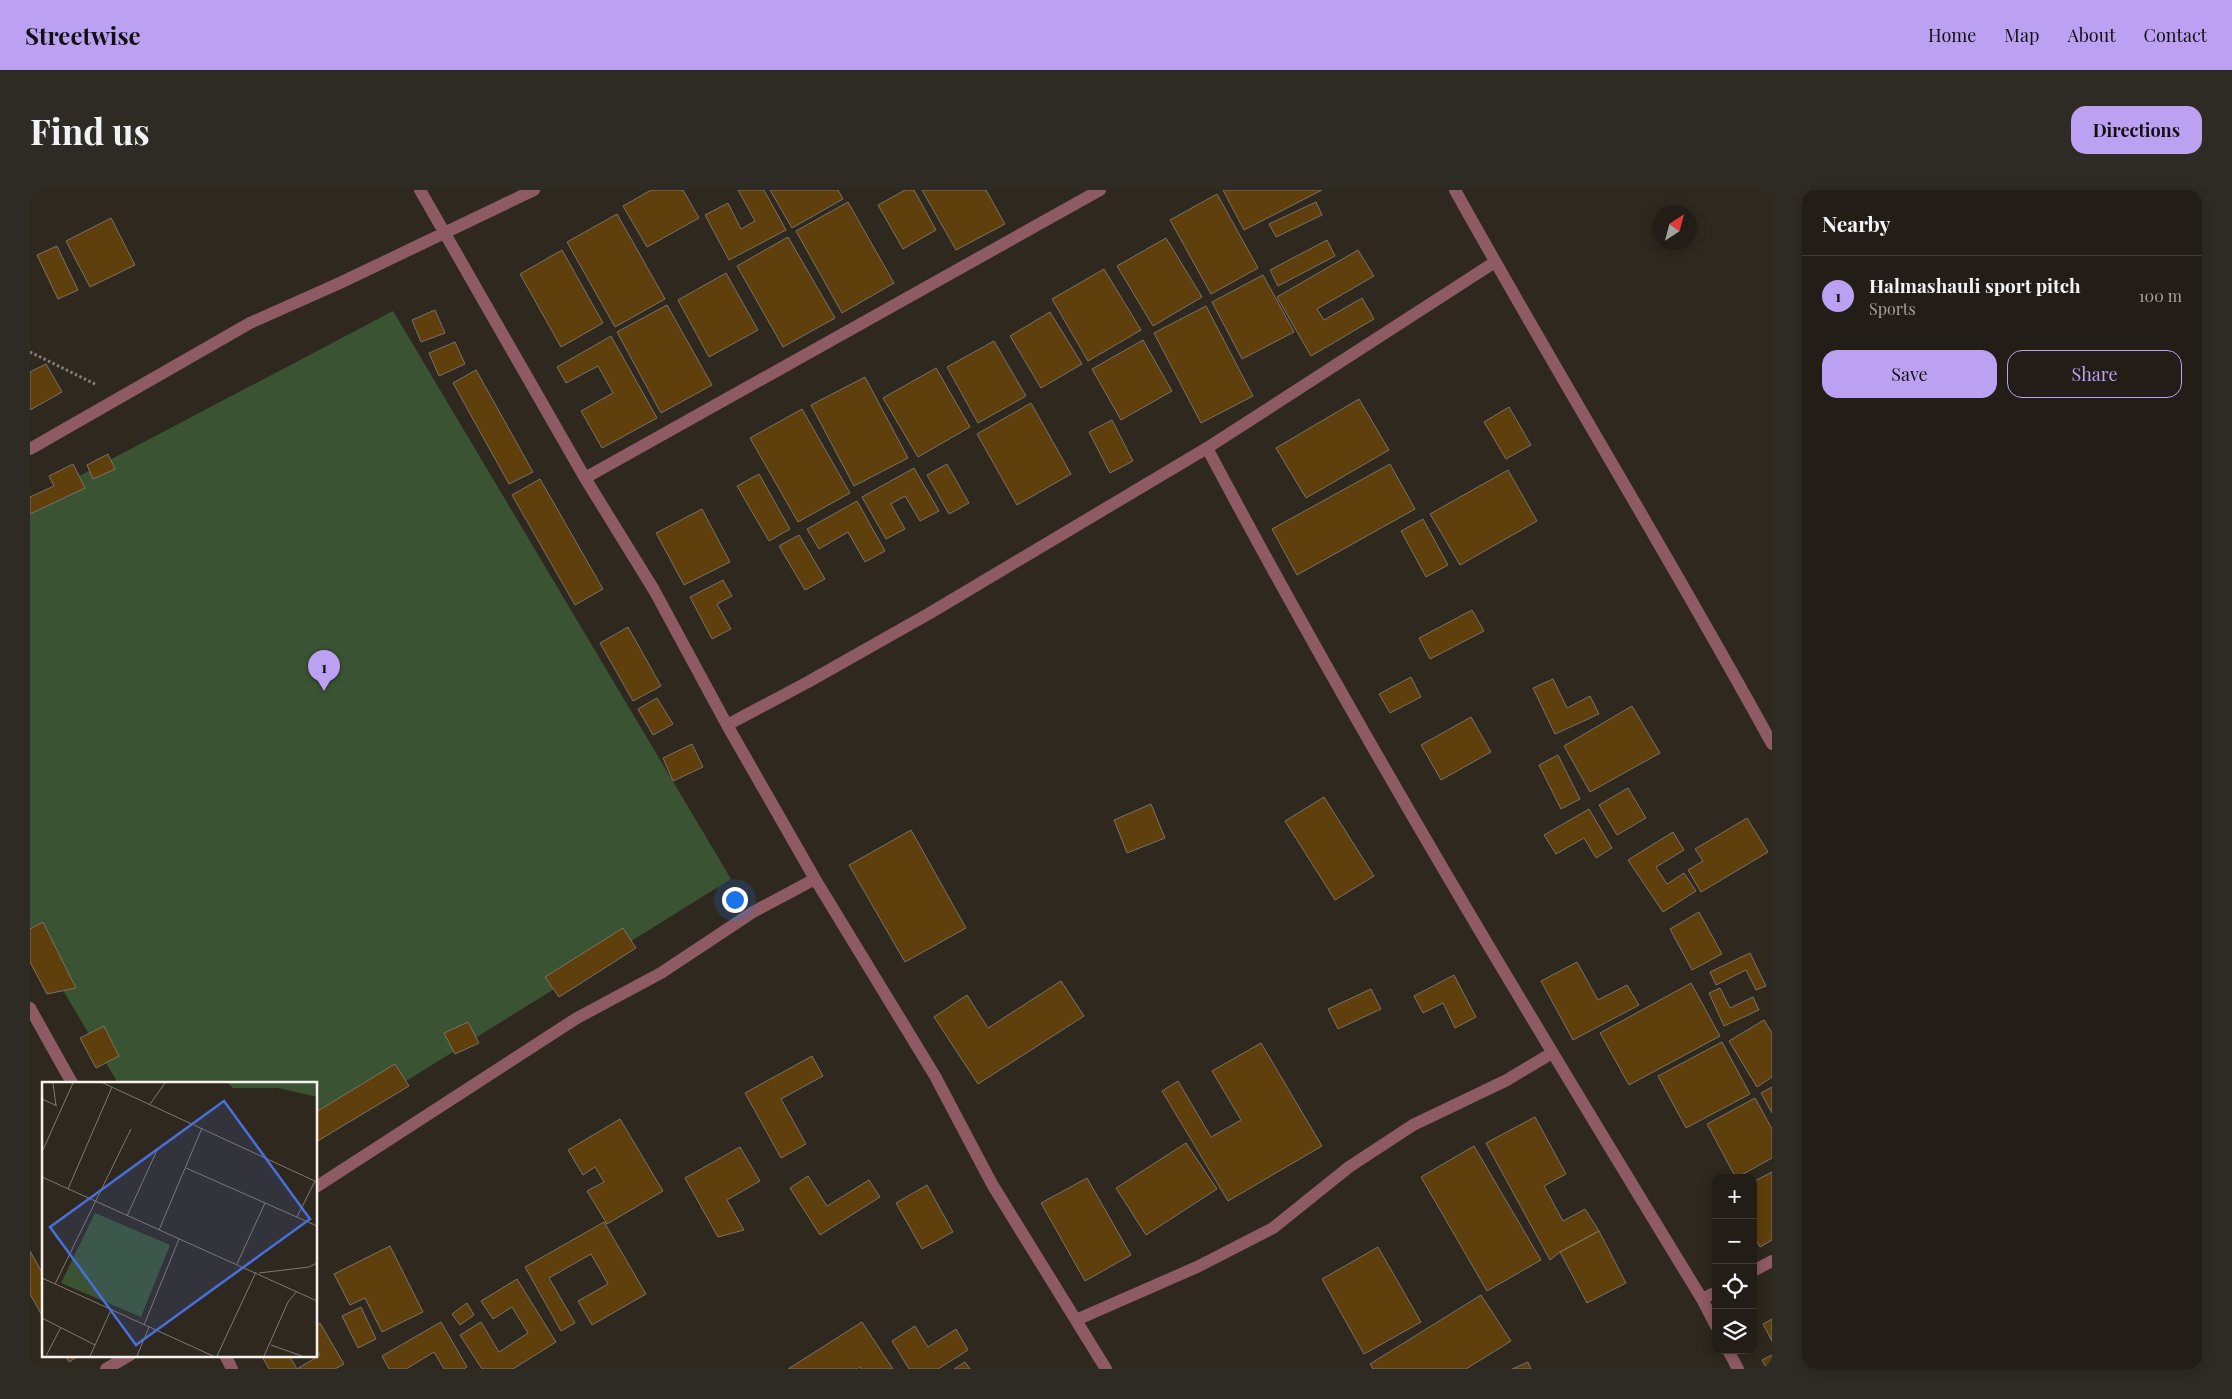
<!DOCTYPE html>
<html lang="en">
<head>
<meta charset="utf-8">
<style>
  body { margin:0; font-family:"Playfair Display",serif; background:#2e2b24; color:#f1f3f6 }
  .controls { position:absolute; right:15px; bottom:15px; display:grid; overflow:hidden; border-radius:10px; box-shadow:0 2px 12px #0003 }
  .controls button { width:45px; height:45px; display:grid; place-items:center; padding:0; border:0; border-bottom:1px solid #3f3c36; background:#221e17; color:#f1f3f6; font:25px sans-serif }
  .compass { position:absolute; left:1622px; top:15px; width:45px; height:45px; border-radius:50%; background:#221e17; box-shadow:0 2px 12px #0003; rotate:36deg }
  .you { position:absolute; left:704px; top:709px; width:18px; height:18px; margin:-12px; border:4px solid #fff; border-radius:50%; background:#1a73e8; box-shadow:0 0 0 8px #1a73e833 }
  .badge { display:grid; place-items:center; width:32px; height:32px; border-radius:50%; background:#bca0f2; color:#111; font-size:16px; font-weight:700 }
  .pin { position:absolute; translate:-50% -41px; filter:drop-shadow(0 1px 2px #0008) }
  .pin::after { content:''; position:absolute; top:26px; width:18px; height:15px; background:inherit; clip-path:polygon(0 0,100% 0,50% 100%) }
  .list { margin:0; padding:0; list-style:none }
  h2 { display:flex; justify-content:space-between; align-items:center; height:65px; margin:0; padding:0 20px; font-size:21px }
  h2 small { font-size:16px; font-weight:400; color:#a2a2a1 }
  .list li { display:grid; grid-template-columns:32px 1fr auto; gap:15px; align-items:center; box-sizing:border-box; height:80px; padding:0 20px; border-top:1px solid #3f3c36 }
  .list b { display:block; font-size:19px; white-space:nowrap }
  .list p { margin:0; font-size:16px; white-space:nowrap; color:#a2a2a1 }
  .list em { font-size:16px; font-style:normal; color:#a2a2a1 }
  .actions { display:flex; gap:10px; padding:15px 20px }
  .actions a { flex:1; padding:11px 0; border:1px solid #bca0f2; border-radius:15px; text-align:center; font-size:18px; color:#bca0f2 }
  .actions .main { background:#bca0f2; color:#111 }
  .icon { flex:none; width:28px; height:28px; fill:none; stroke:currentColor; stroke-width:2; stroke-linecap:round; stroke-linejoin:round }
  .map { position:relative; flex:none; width:1742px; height:1179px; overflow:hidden; border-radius:15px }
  header { display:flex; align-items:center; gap:30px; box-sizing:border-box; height:70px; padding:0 25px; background:#bca0f2; color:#111 }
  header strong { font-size:24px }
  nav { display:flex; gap:28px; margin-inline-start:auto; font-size:18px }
  .intro { display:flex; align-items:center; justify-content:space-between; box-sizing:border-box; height:120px; padding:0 30px }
  h1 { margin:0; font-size:35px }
  .button { padding:12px 22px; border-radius:15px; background:#bca0f2; color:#111; font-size:18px; font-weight:700 }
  main { display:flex; gap:30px; padding:0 30px }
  aside { flex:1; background:#221e17; border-radius:15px; box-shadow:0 2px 12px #0003 }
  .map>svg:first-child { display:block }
  .green { fill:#3a5333 }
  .building { fill:#5f400d; stroke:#7a7268 }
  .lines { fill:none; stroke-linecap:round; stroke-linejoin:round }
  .path { stroke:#847e76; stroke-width:3; stroke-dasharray:2.5 2.5; stroke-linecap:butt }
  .minor { stroke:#8e5a64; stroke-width:12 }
  .inset-road { fill:none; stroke:#7f7971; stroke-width:1 }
  .view { fill:#496fdc; fill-opacity:0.15; stroke:#496fdc; stroke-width:2.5 }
  .inset-edge { fill:none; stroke:#f8f3ed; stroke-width:2.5 }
</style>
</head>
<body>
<header>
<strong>Streetwise</strong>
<nav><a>Home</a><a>Map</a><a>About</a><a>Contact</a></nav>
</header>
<div class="intro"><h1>Find us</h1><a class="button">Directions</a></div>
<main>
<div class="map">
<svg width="1742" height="1179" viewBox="0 0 1742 1179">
  <rect width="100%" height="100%" fill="#2e281f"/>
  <!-- green -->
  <path class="green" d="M363,121L701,689L286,947V893H88L0,745V312Z"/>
  <!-- building -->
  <path class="building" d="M621,0H653L669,28L617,57L593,16Z
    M708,0H734L756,40L699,70L675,25L698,13L711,39L725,31Z
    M740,0H808L813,9L762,38Z
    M875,0H884L906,40L873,59L848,15Z
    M892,0H956L975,34L926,60Z
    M1193,0H1292L1214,40Z
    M1187,4L1228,78L1181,104L1140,30Z
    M818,12L864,93L812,123L766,41Z
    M1286,12L1292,25L1246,47L1239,34Z
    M587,24L635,109L585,137L537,52Z
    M81,28L105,75L60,97L36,51Z
    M758,47L805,128L753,157L707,76Z
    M1136,48L1172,107L1123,136L1087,76Z
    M1297,50L1305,66L1248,96L1240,80Z
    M27,56L48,100L28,109L7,65Z
    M532,60L573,133L531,157L490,84Z
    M1328,60L1344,86L1287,119L1294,130L1332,108L1344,129L1281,166L1247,107Z
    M1074,79L1111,140L1058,171L1022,109Z
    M696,83L728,140L679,167L648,110Z
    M1233,85L1264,142L1212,169L1182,112Z
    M637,115L682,195L631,223L587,142Z
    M1176,116L1223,206L1171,233L1124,143Z
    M405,120L415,143L391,152L382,130Z
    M1020,122L1052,174L1011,198L980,146Z
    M581,146L627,228L572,258L551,221L583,203L568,176L536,193L527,177Z
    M1113,150L1142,201L1091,230L1062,179Z
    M964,151L996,206L948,233L917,177Z
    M425,152L435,174L409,186L399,163Z
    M16,174L32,202L0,220V182Z
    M906,178L940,237L888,267L853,208Z
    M446,180L503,282L479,294L423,193Z
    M835,187L878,268L824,296L781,215Z
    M1329,209L1359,260L1276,308L1246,258Z
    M1001,213L1041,284L987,315L947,244Z
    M1479,217L1501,255L1476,269L1454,232Z
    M772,219L820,303L768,332L720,248Z
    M1082,230L1103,271L1080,283L1059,242Z
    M78,264L85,279L63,289L57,275Z
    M43,274L55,298L0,324V307L24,296L19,286Z
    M917,274L939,313L919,324L897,285Z
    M1360,274L1385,319L1267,385L1242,339Z
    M884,278L909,321L890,331L875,306L861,314L875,339L856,349L832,307Z
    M1478,280L1507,331L1430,375L1400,324Z
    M729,284L760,339L739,351L707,296Z
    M510,289L573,399L545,415L482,305Z
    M827,311L855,361L835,372L818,342L789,359L777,339Z
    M672,319L700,372L654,395L626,343Z
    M1393,329L1418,375L1396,387L1371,341Z
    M769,345L795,389L775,400L749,356Z
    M693,390L702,406L687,414L701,439L682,449L660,407Z
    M1442,420L1454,441L1400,469L1389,448Z
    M598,437L631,496L603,511L570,453Z
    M1381,487L1391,507L1360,523L1349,504Z
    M1523,489L1537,518L1560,506L1569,524L1525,544L1503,498Z
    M627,508L643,534L623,545L608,519Z
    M1602,516L1630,563L1560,602L1534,556Z
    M1441,527L1461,562L1411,590L1391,555Z
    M662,554L673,577L643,591L633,568Z
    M1528,565L1550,609L1531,619L1509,575Z
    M1598,598L1616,628L1587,645L1569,615Z
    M1294,607L1344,686L1305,710L1255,631Z
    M1121,614L1135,648L1097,663L1084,630Z
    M1559,619L1582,658L1566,668L1554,648L1526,664L1514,645Z
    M1717,628L1738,662L1671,702L1658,680L1673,671L1665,659Z
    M881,640L936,738L875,772L819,675Z
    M1643,642L1654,660L1626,677L1637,694L1654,683L1666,701L1633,722L1598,670Z
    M1669,722L1692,764L1662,780L1640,739Z
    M13,732L46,798L17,804L0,772V739Z
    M593,738L606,758L529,807L515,787Z
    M1720,763L1736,796L1726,800L1716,780L1686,795L1680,782Z
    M1547,772L1568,810L1597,795L1609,815L1543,850L1511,791Z
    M1424,785L1446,827L1425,838L1413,813L1393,823L1384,806Z
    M1031,791L1054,826L948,894L904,827L937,805L958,838Z
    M1661,793L1690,846L1599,895L1570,843Z
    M1690,798L1700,818L1723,807L1729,820L1694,836L1679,803Z
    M1341,799L1351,819L1308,839L1298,819Z
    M1734,830L1742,843V887L1727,897L1699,851Z
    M438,832L449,853L425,864L414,843Z
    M74,836L89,866L66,878L50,848Z
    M1692,852L1720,904L1656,938L1628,886Z
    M1231,853L1292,956L1198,1011L1132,901L1148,891L1181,947L1211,930L1182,881Z
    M782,866L793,886L751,909L776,954L751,968L715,903Z
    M365,874L379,896L286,952V922Z
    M1742,897V923L1731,903Z
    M1725,908L1742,939V968L1706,988L1677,934Z
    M1505,927L1536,984L1514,996L1533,1031L1555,1019L1569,1041L1530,1062L1520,1070L1456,953Z
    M590,929L633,1001L577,1034L557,1001L574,992L565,977L553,985L538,960Z
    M1156,953L1187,999L1116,1045L1086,998Z
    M1444,956L1511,1070L1457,1101L1391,987Z
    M710,957L730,991L697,1010L714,1040L688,1047L655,988Z
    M1742,982V1050L1730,1057L1723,1044V992Z
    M778,986L797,1016L839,990L850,1007L790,1045L760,998Z
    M1057,988L1101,1065L1055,1091L1011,1013Z
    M897,995L923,1042L892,1059L866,1013Z
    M574,1032L616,1104L562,1135L548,1111L578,1094L561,1064L519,1088L545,1133L531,1141L495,1077Z
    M1569,1041L1596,1093L1557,1113L1530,1062Z
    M360,1056L393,1122L352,1142L335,1108L320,1115L304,1084Z
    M1348,1057L1391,1132L1334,1164L1292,1089Z
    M0,1061L14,1086V1129L0,1104Z
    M487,1089L526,1152L483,1179H452L430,1145L451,1132L469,1162L498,1143L482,1117L463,1129L451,1111Z
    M1451,1105L1481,1151L1436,1179H1343L1340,1174Z
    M437,1113L444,1125L430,1135L422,1124Z
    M331,1117L346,1149L328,1158L312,1126Z
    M1742,1129V1151L1733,1134Z
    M411,1132L437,1177L434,1179H414L404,1162L376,1179H359L352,1166Z
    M832,1132L863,1179H831L830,1177L827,1179H758Z
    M290,1133L314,1174L305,1179H239L231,1165H259L267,1179L290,1165L286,1158V1135Z
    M885,1136L898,1157L926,1139L938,1160L908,1179H879L862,1151Z
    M35,1165H50L39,1172Z
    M1742,1165V1179H1737L1732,1170Z
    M935,1172L940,1179H924Z
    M1498,1172L1501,1179H1482Z"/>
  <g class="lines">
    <!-- path -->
    <path class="path" d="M0,162L67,195"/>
    <!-- minor -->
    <path class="minor" d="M390,0L555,288L624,400L697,535L785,689L905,886L962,994L1076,1179
      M1425,0C1528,186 1640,367 1742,554
      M1177,258C1331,548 1501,829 1672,1109L1686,1136
      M0,259L220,133L312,92L504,0
      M555,288L1070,0
      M697,535L778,492L900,423L1177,258L1465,72
      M0,818L42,893
      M286,997L547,828L631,783L723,722L785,689
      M1723,1081L1742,1071
      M1672,1109L1686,1102
      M1046,1130L1167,1077L1243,1038L1319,977L1383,935L1477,890L1522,863
      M1698,1160L1708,1179
      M195,1165L202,1179
      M76,1179L100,1165"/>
  </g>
  <!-- overview -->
  <g transform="translate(12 892)">
    <rect width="275" height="275" fill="#2e281f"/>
    <path d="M186,1H275V15L236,6H191ZM53,131L128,163L99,235L19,201Z" fill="#3a5333"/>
    <path class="inset-road" d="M11,1L14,24M61,1L275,100M0,17L15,24M108,22L123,1M0,70L31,1M144,86L275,144M0,95L275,219M26,107L70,5M85,134L116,66M255,135L273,99M117,148L160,46M195,182L223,121M217,191L267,185L275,181M0,196L171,274M13,202L89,47M0,236L53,263M102,243L137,157M229,263L260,274M4,274L19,245M48,274L69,228M95,274L107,245M175,274L214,190M222,274L246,220L255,209"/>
    <path class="view" d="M182,19L268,137L94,263L8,145Z"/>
    <rect width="275" height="275" class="inset-edge"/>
  </g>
</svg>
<div class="controls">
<button>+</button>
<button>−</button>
<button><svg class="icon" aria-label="locate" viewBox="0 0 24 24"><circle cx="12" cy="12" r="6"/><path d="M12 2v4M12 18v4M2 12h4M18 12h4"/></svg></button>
<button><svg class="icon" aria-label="layers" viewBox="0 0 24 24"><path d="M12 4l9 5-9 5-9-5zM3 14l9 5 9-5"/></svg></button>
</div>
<svg class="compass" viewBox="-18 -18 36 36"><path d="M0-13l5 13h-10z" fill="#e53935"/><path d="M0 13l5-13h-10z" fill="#a2a2a1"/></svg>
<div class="you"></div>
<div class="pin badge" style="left:294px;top:501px">1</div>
</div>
<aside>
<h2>Nearby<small></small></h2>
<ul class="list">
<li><span class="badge">1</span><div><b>Halmashauli sport pitch</b><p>Sports</p></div><em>100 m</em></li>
</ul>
<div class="actions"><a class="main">Save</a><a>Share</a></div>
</aside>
</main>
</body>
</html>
